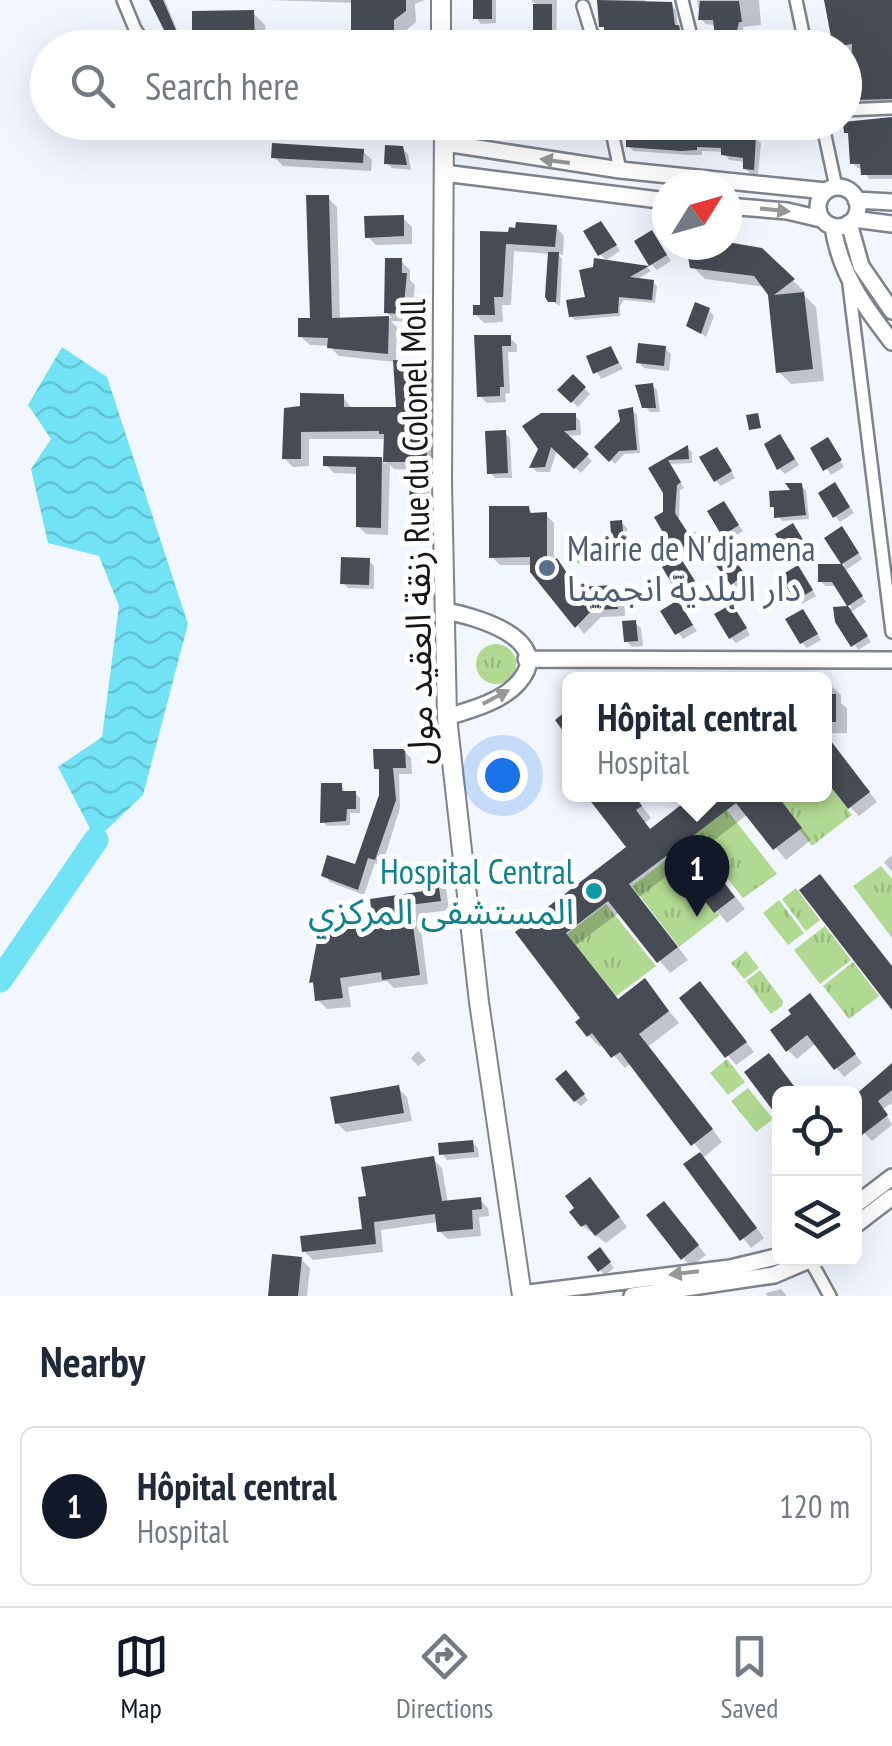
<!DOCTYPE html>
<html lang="en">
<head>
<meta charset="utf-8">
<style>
  body { margin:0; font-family:"PT Sans Narrow","Noto Sans Arabic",sans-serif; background:#f6f6f7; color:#1f2937 }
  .controls { position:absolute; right:30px; bottom:30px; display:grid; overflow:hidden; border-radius:15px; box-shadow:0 10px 40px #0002 }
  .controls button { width:90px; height:90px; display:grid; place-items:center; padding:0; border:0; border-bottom:2px solid #e0e1e3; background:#fff; color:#1f2937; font:50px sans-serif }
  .compass { position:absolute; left:652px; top:170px; width:90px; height:90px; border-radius:50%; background:#fff; box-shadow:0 10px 40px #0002; rotate:53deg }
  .you { position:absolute; left:502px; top:775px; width:35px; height:35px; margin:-25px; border:8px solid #fff; border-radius:50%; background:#1a73e8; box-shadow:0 0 0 15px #1a73e833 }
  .badge { display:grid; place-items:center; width:65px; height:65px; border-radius:50%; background:#111827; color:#fff; font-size:32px; font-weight:700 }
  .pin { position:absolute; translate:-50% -82px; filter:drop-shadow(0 2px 5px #0008) }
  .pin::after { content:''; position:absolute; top:52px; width:35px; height:30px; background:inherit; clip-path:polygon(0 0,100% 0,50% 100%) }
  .popup { position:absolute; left:562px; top:672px; width:270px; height:130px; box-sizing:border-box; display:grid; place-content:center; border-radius:15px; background:#fff; filter:drop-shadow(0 2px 8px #0005); font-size:32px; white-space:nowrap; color:#747a83 }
  .popup b { font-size:38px; color:#1f2937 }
  .popup::after { content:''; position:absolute; left:50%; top:100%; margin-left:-20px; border:20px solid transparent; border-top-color:#fff }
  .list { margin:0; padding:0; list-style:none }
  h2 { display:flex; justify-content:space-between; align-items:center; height:130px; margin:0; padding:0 40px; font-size:42px }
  h2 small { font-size:32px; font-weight:400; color:#747a83 }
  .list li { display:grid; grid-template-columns:65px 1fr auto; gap:30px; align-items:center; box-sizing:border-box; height:160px; margin:0 20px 20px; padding:0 20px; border:2px solid #e0e1e3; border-radius:15px }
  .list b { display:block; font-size:38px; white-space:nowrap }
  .list p { margin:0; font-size:32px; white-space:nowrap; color:#747a83 }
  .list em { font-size:32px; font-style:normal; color:#747a83 }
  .icon { flex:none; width:55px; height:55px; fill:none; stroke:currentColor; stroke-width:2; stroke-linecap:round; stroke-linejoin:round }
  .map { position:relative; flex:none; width:892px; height:1296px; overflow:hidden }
  .search { position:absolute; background:#fff; box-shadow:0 10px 40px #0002; left:30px; right:30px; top:30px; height:110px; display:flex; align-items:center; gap:25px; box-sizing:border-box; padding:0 35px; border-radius:55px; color:#747a83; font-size:38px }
  .sheet { height:310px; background:#fff }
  nav { display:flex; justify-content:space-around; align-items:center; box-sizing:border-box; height:140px; border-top:2px solid #e0e1e3; background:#fff; font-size:28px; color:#747a83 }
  nav a { display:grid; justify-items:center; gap:5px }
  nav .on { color:#111827 }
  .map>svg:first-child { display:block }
  .grass { fill:url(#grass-tufts) }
  .water { fill:url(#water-waves) }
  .shadow { fill:#0003 }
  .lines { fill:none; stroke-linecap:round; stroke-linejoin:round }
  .river { stroke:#71e3f5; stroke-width:25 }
  .building { fill:#474c54 }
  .street-casing { stroke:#7e838c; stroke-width:16 }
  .secondary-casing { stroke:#7e838c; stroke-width:20 }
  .primary-casing { stroke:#7e838c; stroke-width:22 }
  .street { stroke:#fff; stroke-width:11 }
  .secondary { stroke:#fff; stroke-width:15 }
  .primary { stroke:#fff; stroke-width:18 }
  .oneway { fill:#969798 }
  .service-dot { fill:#5c6f8a; stroke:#fff; stroke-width:4 }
  .culture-dot { fill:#0f9aa8; stroke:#fff; stroke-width:4 }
  .labels { text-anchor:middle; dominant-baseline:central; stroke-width:10; stroke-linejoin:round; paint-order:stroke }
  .street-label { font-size:35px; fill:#15171a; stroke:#fff }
  .service-label { font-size:35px; fill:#4e5e75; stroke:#fff; text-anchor:start }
  .culture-label { font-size:35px; fill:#0d838f; stroke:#fff; text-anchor:end }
</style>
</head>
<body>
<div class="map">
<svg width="892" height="1296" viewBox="0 0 892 1296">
  <defs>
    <pattern id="grass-tufts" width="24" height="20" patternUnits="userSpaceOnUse" patternTransform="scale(2.5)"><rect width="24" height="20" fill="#b1d991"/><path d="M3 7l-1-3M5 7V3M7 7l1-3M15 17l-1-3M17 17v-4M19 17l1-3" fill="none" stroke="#97ba7c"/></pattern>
    <pattern id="water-waves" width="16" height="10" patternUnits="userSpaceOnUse" patternTransform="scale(2.5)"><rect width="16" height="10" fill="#71e3f5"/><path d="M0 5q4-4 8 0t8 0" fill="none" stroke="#61c2d1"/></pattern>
  </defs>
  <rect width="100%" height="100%" fill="#f2f6ff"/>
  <!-- grass -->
  <path class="grass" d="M571 551a14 14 0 1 1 28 0a14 14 0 1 1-28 0Z
    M476 664a20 20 0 1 1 40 0a20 20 0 1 1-40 0Z
    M825,779L852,815L812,846L773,795L824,794Z
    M727,810L777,874L743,898L692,834Z
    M673,855L720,915L679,947L632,886Z
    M881,866L892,879V938L853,886Z
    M796,888L820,920L806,931L782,899Z
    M779,900L804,933L788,945L763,913Z
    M606,904L656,966L615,997L567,934Z
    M825,926L851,960L820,984L794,950Z
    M746,951L759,968L744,979L731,963Z
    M853,962L879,996L849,1019L823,986Z
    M760,970L783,1001L782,1006L771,1014L746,981Z
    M727,1059L745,1082L728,1095L710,1073Z
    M748,1088L773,1119L756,1132L731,1101Z"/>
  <!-- water -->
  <path class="water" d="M62,347L107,377L188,624L143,795L96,840L58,767L102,737L119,606L99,556L48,543L31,469L51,439L28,405Z"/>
  <!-- shadow -->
  <path class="shadow" d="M153,0H165L179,35L172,38L168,33Z
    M269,0H425L415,4L416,22L404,32V48H354V3Z
    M476,0H496V23L481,24L476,18Z
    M531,0H557L556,44H541L535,39L536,4Z
    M599,0H645L646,6L671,5L676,10L678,28L687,48H627L626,36L612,37L606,31L600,19Z
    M697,0H759L761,25L743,27L744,48H711V44L718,43L716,25L706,24L700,19Z
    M823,0H892V103L862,104L856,99V86L849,87L844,83V48H830L834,40L828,6Z
    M253,13L265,25L266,48H195Z
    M892,120V179H869L863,168H858L852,163L851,136L847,132Z
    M478,122H542L541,137L488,134Z
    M624,122H732L733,137L755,138L761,143L758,174H751L745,168L746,162L729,160L724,152L702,151V155H688L634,151L628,146Z
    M402,148L408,154L411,170L392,168L387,163Z
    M363,151L372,160L371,171L283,166L274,157Z
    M328,198L337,207L340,321L392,318L386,312L401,261L410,270V280L415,285L411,322L391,321L397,327L396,363H424L433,372L432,404L438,409L434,470H430L428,542H421L412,533V470L394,469L390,465L388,535L366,534L358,526V474L334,473L326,465L381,460L386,464V439H309V466L293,467L284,458L287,411L343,397L352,409H398L395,362L339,356L329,346L310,345L300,336L312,320Z
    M403,218L412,227V244L376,245L367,236Z
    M556,227L564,236L563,255L558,254L562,259L560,306L550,300V254L514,251L511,305H502L503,322L484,323L475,314L483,307L482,234H511Z
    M606,229L620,251L606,260L600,254Z
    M657,239L671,261L657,270L651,264Z
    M689,245H727L761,251L805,292L803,294L816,307L824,381L791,384L779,372L770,294L765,287L705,279L692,266Z
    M596,261L648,268L651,271L636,280L652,282L657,286L655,303L624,300L620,306V316L575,320L571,316L588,299Z
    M709,310L714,316L706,337L689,325Z
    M476,338H510L517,345V352H508L510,393L505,394L506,402L487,403L480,396Z
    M665,348L671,354L669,371L644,368L638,362Z
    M611,349L623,369L601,379L589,358Z
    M573,377L590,394L578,407L560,390Z
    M652,385L657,390L660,412H650L645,406Z
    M632,410L637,415L640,453L624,454L615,464L598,447Z
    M575,415L580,421L581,435L565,436L592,461L581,473L557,450L550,472H537L532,467Z
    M505,433L510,438L512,478H495L490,473Z
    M785,443L799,465L785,474L779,468Z
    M829,443L844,467L831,475L813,449Z
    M687,448L692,452V463L670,464L684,488L680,490L679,520L689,536L694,535L699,540L700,549L679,551L674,546L665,513L666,492L652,469Z
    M722,455L735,478L721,486L716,481Z
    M835,485L854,513L840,522L835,516Z
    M801,486L806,490L809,519L782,521L772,506Z
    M724,504L743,531L729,540L724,534Z
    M528,508L535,516L546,515L554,523V560L577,589L616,588L624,596L625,616L601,617L584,634L532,565H500L492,557Z
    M621,522L627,528L628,549L620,550L614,544Z
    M798,532L811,554L797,563L792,557Z
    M847,534L862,559L846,570L866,602L851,612L871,642L858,650L836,609L852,608L837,586H826L820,581V566H845L827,538Z
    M369,561L374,566V589L348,588L343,583Z
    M734,561L749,581L738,589L733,583Z
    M685,565L698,588L685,596L679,590Z
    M803,574L816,596L802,604L797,599Z
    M678,603L697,631L683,639L664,611Z
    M737,612L750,635L736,643L731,638Z
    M808,617L821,640L807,648L802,643Z
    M635,623L641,628L643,646L632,647L626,641Z
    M824,683L829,684L841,695V703L847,708V733H824Z
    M832,744L877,802L859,816L850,807Z
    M404,751L411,758L412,774H399L400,808L382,866L375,863L364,895L330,882L324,875L357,867L382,796V773L376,768Z
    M341,785L346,793H355L360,798V813H350V825L327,826L323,822Z
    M633,794L651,818L645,823L652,831L699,794H776L811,840L786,860L748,814L700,851L745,909L727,923L681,865L639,897L688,960L670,973L620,912L576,945L619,1001L645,982L679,1023L649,1046L722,1142L703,1158L764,1238L751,1248L686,1165L702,1153L631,1063L625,1068L604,1044L600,1047L589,1036L583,1018L518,933L629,848Z
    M892,855V872L884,862Z
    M434,866L444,875L449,910L419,914L428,984L394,988L387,981L348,987L351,1007L327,1009L318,1000L316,987L311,982L375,917L427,893Z
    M535,869L542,881L511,886L506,881Z
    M709,993L754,1052L736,1065L682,998Z
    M818,1005L862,1063L844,1077L816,1043L797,1059L788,1050Z
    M418,1051L426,1060L418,1066L411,1058Z
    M892,1067V1103L883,1109L892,1125L872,1141L854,1122Z
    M571,1079L588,1100L581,1106L575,1101Z
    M398,1088L407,1097L412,1121L346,1132L337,1123Z
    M472,1142L478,1148L479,1157L447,1160L442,1154Z
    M433,1159L442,1168L448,1203L480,1200L488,1208L489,1216L479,1217L481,1236L448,1239L439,1231L438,1222L381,1230L383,1252L313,1260L304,1251L365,1231L369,1198Z
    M599,1189L627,1227L606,1243L583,1226Z
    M673,1213L706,1255L691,1267L683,1258Z
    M605,1256L614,1268L605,1275L600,1270Z
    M301,1259L310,1268L307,1296H271Z
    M781,1289L787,1296H767L766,1293Z"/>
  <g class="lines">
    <!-- river -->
    <path class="river" d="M0,980L96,840"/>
  </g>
  <!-- building -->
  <path class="building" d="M149,0H163L176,30L166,34Z
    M351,0H406V11L394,20V48H351Z
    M473,0H492V19H473Z
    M597,0L672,2L675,25H679L684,48L624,45V31L604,32V27H599Z
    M824,0H892V99L854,100L853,81L844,83V68L851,66L852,44L828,48L825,38L831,37Z
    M700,1H739L742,22H739L736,35L738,48H716L713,20H698Z
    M533,4H552V40H533Z
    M254,10L255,48H192V11Z
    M892,117V175H861L860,164H850L848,133H844L843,122Z
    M621,122L721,123V135L756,136L754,170L743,169V158L721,155V148L697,147V150L681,151L626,147V135L622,134Z
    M272,143L364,149L363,163L271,158Z
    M385,145L403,146L407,165L384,164Z
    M306,195H329L332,318L389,316L388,354L327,348L328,338L298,337V318H310Z
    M404,215V236L365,238L364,216Z
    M601,221L617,245L598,256L583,231Z
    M516,222L557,225L555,247L506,244L503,297H494L495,315H473V305H480V231L508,232L509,227L515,228Z
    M652,230L667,255L649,266L634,241Z
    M727,242L762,248L795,279L774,295L804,292L813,369L776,373L768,295L754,276L690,268L686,245H727Z
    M548,252H559L556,302H548L545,297Z
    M385,258H402V273H407L403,314L384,313Z
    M594,258L649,266L630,277L654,280L652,300L619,297L618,313L569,317L566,300L585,297L579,270L593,267Z
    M695,302L710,308L701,334L686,326Z
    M474,335H511V346H502L504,387H500V396L477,397Z
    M638,343L666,346L664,366L636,363Z
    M611,346L619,363L593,374L586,356Z
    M393,360L425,361V397L430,398V419L426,463H422L421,535L410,534L409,462H383L384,434H379V431L301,432V459H282L284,408L300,406V393L344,394V407H396Z
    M573,374L586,387L571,403L557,390Z
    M653,383L656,408H642L635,385Z
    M633,407L637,450L619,451L609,462L594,447L620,421L618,410Z
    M541,413H576V430L564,431L589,454L574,469L551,447L545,467L529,468L538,449L522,426Z
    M758,413L761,428L749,430L746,415Z
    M506,430L508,473L487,474L485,431Z
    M780,434L795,459L777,470L764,444Z
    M828,437L842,460L823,471L810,448Z
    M688,445L689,459L668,460L681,482L677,485L675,513L688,533L695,532L696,545L672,548L654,517L663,512V493L648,468Z
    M717,447L732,471L714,482L699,457Z
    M323,456L382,457L381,528L356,527V467L323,466Z
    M835,482L850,507L833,518L818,493Z
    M785,483H802L806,515L774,518V507H770L769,491L790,490Z
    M724,501L739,525L722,536L707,511Z
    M489,506H529L530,513L547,512V565L557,558L576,587L617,585L618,609L592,610L575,628L530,572V557L489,558Z
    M622,520L624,544L612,545L610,521Z
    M793,523L808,548L790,559L775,534Z
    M842,526L859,553L842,564L863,596L848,606L868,636L851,647L835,622L833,607L847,606L832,582H818V564H841L824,538Z
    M729,552L745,574L731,585L714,563Z
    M341,557L370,558L369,585L340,584Z
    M680,557L695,581L677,592L662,567Z
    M798,565L813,590L795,601L780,576Z
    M678,600L693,625L675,635L660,611Z
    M732,604L747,628L729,639L714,614Z
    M803,609L818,634L800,644L785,619Z
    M636,620L638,641L624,642L622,621Z
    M824,694H836V722H824Z
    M570,708V726L563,731L555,720Z
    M824,732L870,792L848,809L824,778Z
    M373,749H405L406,768H393L396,800L375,860L368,858L358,890L321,876L327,855L355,864L379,795V769H374Z
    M321,783H342V791H356V809H347L346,821L320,823Z
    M585,794H633L642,806L636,810L650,829L695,794H776L802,828L773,850L736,803L690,838L735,897L714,913L669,854L629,884L678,947L657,963L608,901L566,933L618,999L645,978L669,1011L639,1034L713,1129L691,1146L620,1052L611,1058L592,1033L587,1037L575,1022L580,1018L515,932L626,847Z
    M435,863L441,901L410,905L420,975L382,980L381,972L340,978L343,998L315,1001L313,982L309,983L317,941L334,921L372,915L370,899L424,891L420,865Z
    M536,866L538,876L503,882V873Z
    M820,874L892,966V1010L799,890Z
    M700,981L747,1042L725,1058L679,998Z
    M810,993L856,1054L834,1070L807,1035L786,1052L770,1030L791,1014L788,1010Z
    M769,1053L800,1094H780V1120L744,1072Z
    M892,1063V1090L878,1101L888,1115L862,1135L854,1125V1096Z
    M566,1070L585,1094L574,1102L555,1079Z
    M399,1085L404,1113L335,1124L330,1097Z
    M473,1140L474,1152L439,1155L438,1143Z
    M700,1152L757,1228L740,1241L683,1164Z
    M434,1156L442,1201L481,1197L482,1209L472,1210L473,1229L437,1232L435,1214L374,1222L376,1244L302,1252L300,1236L362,1229L358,1197L366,1196L361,1167Z
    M590,1177L620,1217L595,1236L586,1224L581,1227L569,1212L574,1208L565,1196Z
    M664,1201L699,1245L681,1260L646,1215Z
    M600,1247L611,1262L598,1272L587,1257Z
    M272,1254L302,1257L298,1296H268Z"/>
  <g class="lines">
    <!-- street casing -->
    <g class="street-casing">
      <path id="street" d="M123,0L135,29L148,48
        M682,0L694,48
        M796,0L806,48
        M583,6L596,48
        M844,110L892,108
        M253,122L263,126L444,128
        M610,122L620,170
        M822,122L836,187
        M849,285L892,632
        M809,1258L830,1296"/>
    </g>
    <!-- secondary casing -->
    <g class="secondary-casing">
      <path id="secondary" d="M445,143L620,170L826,191
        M444,173L667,201
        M818 207a20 20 0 1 1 40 0a20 20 0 1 1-40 0Z
        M856,200L892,202
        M727,206L787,211L821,219
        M854,219L892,224
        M849,223L861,266L892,311
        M833,227C840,273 863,305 892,342
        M444,611C472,615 558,639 518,683C501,702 470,710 447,717
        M526,659L892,660
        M854,1206L892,1177
        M854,1226L892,1197
        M521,1294L730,1268L780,1256
        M632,1296L774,1275L814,1258"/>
    </g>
    <!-- primary casing -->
    <g class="primary-casing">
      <path id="primary" d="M441,0V48
        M444,122L442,483L447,717L479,1002L522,1296"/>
    </g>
    <!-- street -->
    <use href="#street" class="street"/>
    <!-- secondary -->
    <use href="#secondary" class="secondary"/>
    <!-- primary -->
    <use href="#primary" class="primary"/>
  </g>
  <!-- one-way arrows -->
  <defs><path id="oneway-solid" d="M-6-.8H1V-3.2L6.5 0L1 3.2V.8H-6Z" transform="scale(2.5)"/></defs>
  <g class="oneway">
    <use href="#oneway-solid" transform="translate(555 161) rotate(-172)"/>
    <use href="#oneway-solid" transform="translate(775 210) rotate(6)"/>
    <use href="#oneway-solid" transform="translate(496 697) rotate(-28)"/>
    <use href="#oneway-solid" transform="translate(684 1273) rotate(173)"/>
  </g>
  <!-- markers -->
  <circle class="service-dot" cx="547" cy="568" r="10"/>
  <circle class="culture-dot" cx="594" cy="891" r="10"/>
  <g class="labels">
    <!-- street labels -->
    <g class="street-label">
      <text transform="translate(416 532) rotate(-91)">زنقة العقيد مول Rue du Colonel Moll</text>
    </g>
    <!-- service labels -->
    <g class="service-label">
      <text x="567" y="548">Mairie de N'djamena<tspan x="567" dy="40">دار البلدية انجمينا</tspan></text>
    </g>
    <!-- culture labels -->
    <g class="culture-label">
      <text x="574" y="871">Hospital Central<tspan x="574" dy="40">المستشفى المركزي</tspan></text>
    </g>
  </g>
</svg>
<div class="controls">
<button><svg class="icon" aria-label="locate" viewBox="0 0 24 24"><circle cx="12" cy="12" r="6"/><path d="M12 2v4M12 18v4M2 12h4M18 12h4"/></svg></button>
<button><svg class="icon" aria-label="layers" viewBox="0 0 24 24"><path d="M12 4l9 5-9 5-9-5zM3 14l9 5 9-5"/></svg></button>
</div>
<svg class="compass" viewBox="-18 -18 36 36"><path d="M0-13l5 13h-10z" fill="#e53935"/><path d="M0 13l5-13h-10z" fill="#747a83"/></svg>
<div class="you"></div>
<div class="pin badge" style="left:697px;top:917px">1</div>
<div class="popup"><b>Hôpital central</b>Hospital</div>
<div class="search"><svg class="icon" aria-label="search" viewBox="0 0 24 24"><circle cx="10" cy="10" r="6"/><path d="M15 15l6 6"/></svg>Search here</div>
</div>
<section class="sheet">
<h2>Nearby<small></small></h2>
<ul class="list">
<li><span class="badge">1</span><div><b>Hôpital central</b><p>Hospital</p></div><em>120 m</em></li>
</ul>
</section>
<nav>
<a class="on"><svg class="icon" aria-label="map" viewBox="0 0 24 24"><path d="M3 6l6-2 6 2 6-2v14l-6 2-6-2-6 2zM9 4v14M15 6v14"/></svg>Map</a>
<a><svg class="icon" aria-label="directions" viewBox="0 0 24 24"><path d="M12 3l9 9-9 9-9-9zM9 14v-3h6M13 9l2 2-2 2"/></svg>Directions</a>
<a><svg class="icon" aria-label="saved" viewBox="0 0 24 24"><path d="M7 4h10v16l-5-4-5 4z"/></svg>Saved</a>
</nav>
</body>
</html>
